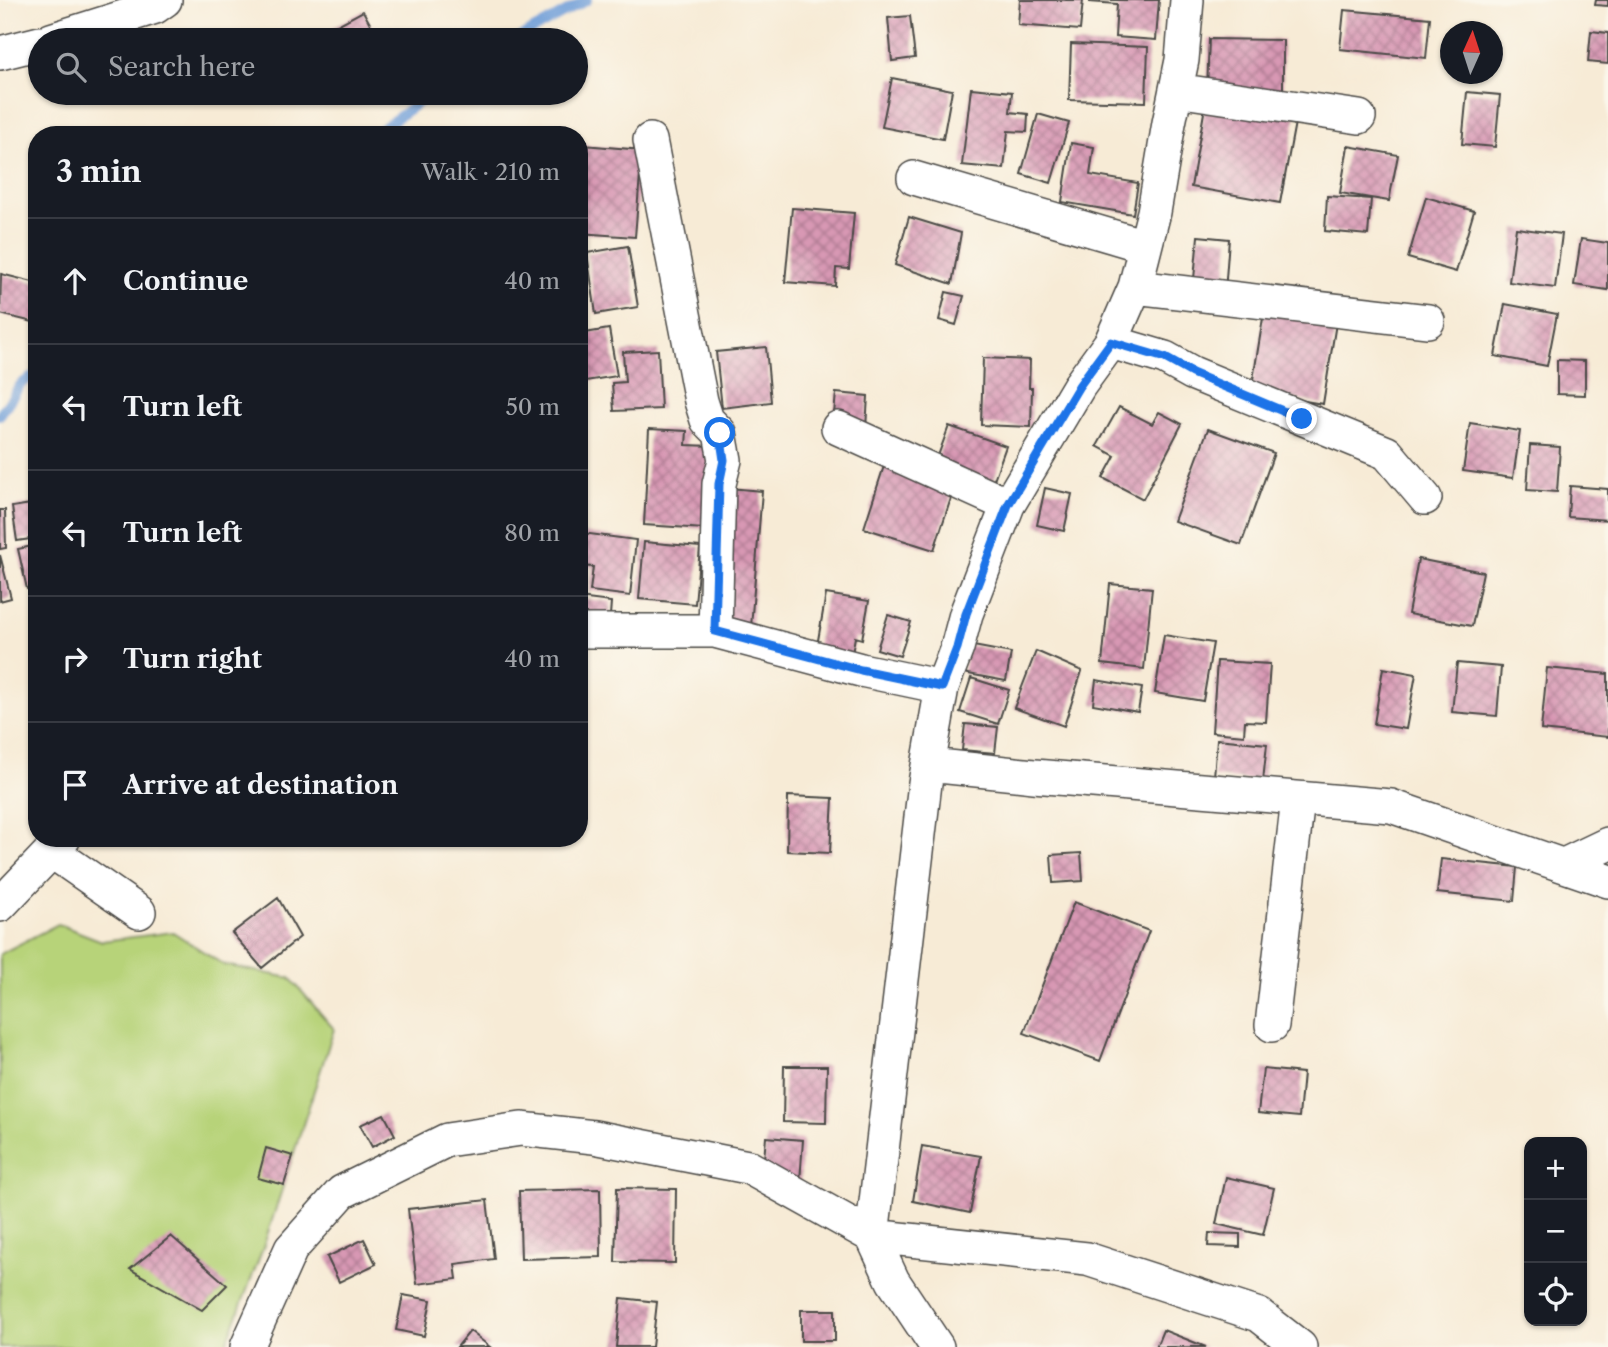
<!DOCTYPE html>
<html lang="en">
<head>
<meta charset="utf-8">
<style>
  body { margin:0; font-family:"Libre Caslon Text",serif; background:#242831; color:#f1f3f6 }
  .controls { position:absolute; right:21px; bottom:21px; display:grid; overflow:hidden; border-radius:14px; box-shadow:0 2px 5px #0004 }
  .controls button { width:63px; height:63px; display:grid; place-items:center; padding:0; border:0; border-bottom:2px solid #363941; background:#171b24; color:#f1f3f6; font:35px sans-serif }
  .compass { position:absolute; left:1440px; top:21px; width:63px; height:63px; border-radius:50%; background:#171b24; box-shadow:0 2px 5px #0004; rotate:3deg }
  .stop { position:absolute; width:21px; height:21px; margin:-16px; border:5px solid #1a73e8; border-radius:50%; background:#fff }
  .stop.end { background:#1a73e8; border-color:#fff; box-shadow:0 2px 7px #0008 }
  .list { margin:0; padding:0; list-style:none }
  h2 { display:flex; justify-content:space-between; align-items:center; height:91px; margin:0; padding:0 28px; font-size:30px }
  h2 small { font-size:23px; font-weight:400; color:#9ea1a6 }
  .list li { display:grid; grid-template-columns:46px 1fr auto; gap:21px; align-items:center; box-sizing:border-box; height:126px; padding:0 28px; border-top:2px solid #363941 }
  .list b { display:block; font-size:26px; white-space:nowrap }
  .list em { font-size:23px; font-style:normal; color:#9ea1a6 }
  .icon { flex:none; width:38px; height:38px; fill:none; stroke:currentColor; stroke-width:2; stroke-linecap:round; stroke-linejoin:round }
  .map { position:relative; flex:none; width:1608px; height:1347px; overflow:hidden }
  .search { position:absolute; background:#171b24; box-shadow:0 2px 5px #0004; left:28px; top:28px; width:560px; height:77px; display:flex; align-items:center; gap:18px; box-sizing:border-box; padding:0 24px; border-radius:38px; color:#9ea1a6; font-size:26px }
  .panel { position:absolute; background:#171b24; box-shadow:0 2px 5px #0004; left:28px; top:126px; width:560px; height:721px; border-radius:28px }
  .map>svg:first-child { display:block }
  .grass { fill:#b7d379; stroke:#717f52; stroke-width:2 }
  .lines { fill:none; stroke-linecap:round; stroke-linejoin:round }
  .stream { stroke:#6f9ed8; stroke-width:10 }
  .building { fill:url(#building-cross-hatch) }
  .minor-casing { stroke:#4a4845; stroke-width:36 }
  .minor { stroke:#fff; stroke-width:33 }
  .route { stroke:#1a73e8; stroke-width:9 }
</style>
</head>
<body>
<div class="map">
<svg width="1608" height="1347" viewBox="0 0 1608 1347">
  <defs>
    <pattern id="building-cross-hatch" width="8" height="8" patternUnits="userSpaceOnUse" patternTransform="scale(1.75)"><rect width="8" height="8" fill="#d898b4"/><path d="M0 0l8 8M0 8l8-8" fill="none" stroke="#af7c93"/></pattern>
  </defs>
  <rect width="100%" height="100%" fill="#fbf7ec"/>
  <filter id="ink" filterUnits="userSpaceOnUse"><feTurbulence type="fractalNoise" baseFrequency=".0143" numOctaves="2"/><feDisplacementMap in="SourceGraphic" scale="14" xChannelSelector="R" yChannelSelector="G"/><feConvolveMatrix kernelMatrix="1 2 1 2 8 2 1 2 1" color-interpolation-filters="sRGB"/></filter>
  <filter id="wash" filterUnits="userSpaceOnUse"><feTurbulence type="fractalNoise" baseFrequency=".00686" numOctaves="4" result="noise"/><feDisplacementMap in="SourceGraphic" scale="28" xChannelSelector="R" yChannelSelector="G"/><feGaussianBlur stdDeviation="1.57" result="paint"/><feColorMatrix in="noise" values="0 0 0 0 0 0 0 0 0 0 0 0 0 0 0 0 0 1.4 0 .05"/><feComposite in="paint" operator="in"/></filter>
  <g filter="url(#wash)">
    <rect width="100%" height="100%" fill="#f7ebd6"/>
    <!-- grass -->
    <path class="grass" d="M58,924L102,941L173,932L224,965L290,978L334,1029L262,1251L225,1347H0V954Z"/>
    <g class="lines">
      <!-- stream -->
      <path class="stream" d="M515,40L587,0
        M373,135L432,93
        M0,415L21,384L37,373"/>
    </g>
    <g id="blocks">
      <!-- building -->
      <path class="building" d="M1020,0H1083L1080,30L1018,25Z
        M1090,0H1159L1156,40L1115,37L1117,4L1090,2Z
        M1596,0H1608V6L1595,5Z
        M1344,10L1430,18L1426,58L1340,49Z
        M363,11L379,40H324L321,34Z
        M910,16L915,58L892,61L888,18Z
        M1591,31L1608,33V64L1588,62Z
        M1209,39L1283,40V90H1207Z
        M1071,44L1148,47L1146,102L1069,100Z
        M892,78L952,90L943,139L882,127Z
        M971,88L1012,92L1010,112L1028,114L1027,132L1008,131L1004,169L962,165Z
        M1467,92L1500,95L1495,147L1462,144Z
        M1206,101L1296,117L1280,203L1191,187Z
        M1038,114L1069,123L1051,183L1021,174Z
        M1071,143L1094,147L1090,175L1138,183L1133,214L1062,202Z
        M583,145L642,150L635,237L579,233V189Z
        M1348,146L1398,155L1389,201L1340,193Z
        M1327,196L1371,199L1368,235L1325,231Z
        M1426,197L1474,211L1456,272L1408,258Z
        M792,208L854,213L849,269L836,268L835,286L785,282Z
        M909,217L961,233L952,284L895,265Z
        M1516,228L1562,234L1555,288L1509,282Z
        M1198,236L1229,239L1225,292L1193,290Z
        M1581,239L1608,243V290L1574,285Z
        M628,246L638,307L596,314L587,253Z
        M1,274L37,283V323L0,314Z
        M946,292L964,296L956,325L939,320Z
        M1505,304L1557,314L1547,366L1495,356Z
        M1264,312L1336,323L1323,404L1251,392Z
        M609,329L617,376L579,382V334Z
        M766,347L771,402L722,408L716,352Z
        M658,350L661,409L614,411L612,383L625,382L623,352Z
        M983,358L1030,360L1029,388H1032L1031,427L981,425Z
        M1557,360L1585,361V395L1557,394Z
        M836,393L868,396L866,428L833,425Z
        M1119,407L1152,424L1159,412L1182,424L1143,499L1103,478L1115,456L1097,446Z
        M1470,423L1520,431L1513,478L1463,471Z
        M949,426L1006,446L992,485L935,464Z
        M649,429L687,431L686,445L711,446L705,529L644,525Z
        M1208,429L1274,453L1241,545L1174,521Z
        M1530,445L1560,447L1557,492L1527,490Z
        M884,466L954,489L934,550L864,528Z
        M1570,486L1608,489V520L1568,517Z
        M729,488L762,491L751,627L719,624Z
        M1045,488L1072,494L1064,531L1037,525Z
        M37,503V538L17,541L12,507Z
        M0,510H5L6,548L0,549Z
        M582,533L636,540L630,596L590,591L593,567L579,566Z
        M644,542L700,547L695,604L639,599Z
        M37,545V587L27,589L18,549Z
        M0,555L11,598L0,601Z
        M1418,559L1483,572L1472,626L1408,614Z
        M1110,584L1152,588L1144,669L1102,664Z
        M826,594L869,601L862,639L855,637L851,659L816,652Z
        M579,598L611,602L609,629L579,626Z
        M888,615L911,622L900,656L877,649Z
        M1164,635L1213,643L1203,701L1155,693Z
        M968,645L1011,653L1006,681L963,673Z
        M1036,651L1082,671L1064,726L1014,708Z
        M1217,661L1270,664L1266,722L1245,721L1244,735L1212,732Z
        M1457,663L1501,667L1497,716L1452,712Z
        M1383,668L1416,674L1406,729L1374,724Z
        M1547,668L1608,674V737L1541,730Z
        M971,678L1009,690L998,724L960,712Z
        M1096,680L1142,688L1138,712L1093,704Z
        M965,724L998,727L995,753L962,750Z
        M1217,739L1267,744L1263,781L1214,777Z
        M788,796L833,798L830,853L787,851Z
        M1081,853L1083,881L1053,883L1051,855Z
        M1441,859L1517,867L1514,901L1437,893Z
        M278,898L300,937L262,968L232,933Z
        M1074,902L1149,931L1100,1061L1024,1033Z
        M784,1066H827L826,1123L783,1122Z
        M1263,1069L1303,1073L1299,1117L1258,1113Z
        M384,1114L395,1135L372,1147L360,1125Z
        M766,1137L803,1140L799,1196L761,1193Z
        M922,1146L981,1156L970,1213L913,1201Z
        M266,1148L293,1156L284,1185L258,1178Z
        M1226,1177L1274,1188L1263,1235L1216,1224Z
        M617,1188L676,1189L675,1263L615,1262Z
        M600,1189L601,1257L521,1259L519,1191Z
        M487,1200L494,1259L455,1264L457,1279L417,1284L408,1209Z
        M1209,1233L1240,1234V1247L1208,1246Z
        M171,1236L227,1285L202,1310L130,1269Z
        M364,1239L376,1264L339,1282L327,1257Z
        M403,1295L431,1300L424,1336L396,1330Z
        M621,1298L657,1302L652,1347H616Z
        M801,1310H835V1341H801Z
        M1163,1330L1206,1347H1156Z
        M470,1331L490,1347H457Z"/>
    </g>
  </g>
  <g filter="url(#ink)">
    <use href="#blocks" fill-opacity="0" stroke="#4a4845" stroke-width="2"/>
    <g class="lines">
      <!-- minor casing -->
      <g class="minor-casing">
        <path id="minor" d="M51,40L155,7L165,0
          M0,53L40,43
          M1176,90L1359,117
          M650,140L701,401L707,420L720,433L725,460L719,484L715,631
          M914,178L1145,246
          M1135,287L1428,321
          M1111,342L1165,358L1192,373L1387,453L1425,498
          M838,428L1008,505
          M579,631H715L861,670L942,687
          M929,765L1034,776L1391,806L1608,881
          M51,851L139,912
          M1564,865L1608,844
          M0,905L64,838
          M1272,1025L1298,799
          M247,1347L291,1249L342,1192L447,1140L521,1129L594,1137L748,1167L872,1236L1087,1259L1259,1315L1300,1347
          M937,1347L893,1281L872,1236L925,783L942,687L957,648L966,614L1008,505L1079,386L1111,342L1135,287L1154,212L1169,123L1182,60L1187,0"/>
      </g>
      <!-- minor -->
      <use href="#minor" class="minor"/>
    </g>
  </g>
  <g class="lines" filter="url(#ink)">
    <!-- route -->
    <path class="route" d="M720,433L724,460L719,484L715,631L861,670L942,687L957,648L966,614L1008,505L1079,386L1111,342L1165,358L1192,373L1302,419"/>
  </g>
</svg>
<div class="controls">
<button>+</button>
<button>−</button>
<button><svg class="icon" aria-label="locate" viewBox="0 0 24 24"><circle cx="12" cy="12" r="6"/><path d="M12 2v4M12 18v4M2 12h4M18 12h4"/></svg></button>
</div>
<svg class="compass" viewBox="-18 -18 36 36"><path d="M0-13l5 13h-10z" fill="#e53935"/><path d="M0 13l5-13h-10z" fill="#9ea1a6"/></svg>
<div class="stop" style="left:720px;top:433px"></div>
<div class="stop end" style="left:1302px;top:419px"></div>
<div class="search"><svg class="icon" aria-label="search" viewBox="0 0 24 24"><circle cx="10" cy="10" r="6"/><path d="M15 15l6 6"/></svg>Search here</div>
<section class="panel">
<h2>3 min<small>Walk · 210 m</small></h2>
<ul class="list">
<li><svg class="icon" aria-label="ahead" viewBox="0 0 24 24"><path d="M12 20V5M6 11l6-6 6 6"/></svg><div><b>Continue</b></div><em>40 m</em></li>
<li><svg class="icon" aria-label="left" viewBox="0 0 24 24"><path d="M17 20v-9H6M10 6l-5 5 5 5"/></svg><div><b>Turn left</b></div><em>50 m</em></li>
<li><svg class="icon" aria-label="left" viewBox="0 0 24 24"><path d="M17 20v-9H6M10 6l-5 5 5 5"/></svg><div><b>Turn left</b></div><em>80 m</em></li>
<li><svg class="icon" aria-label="right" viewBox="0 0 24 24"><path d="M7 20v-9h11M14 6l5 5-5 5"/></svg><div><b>Turn right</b></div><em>40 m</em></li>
<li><svg class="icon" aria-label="arrive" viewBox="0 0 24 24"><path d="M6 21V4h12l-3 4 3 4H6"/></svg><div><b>Arrive at destination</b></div></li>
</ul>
</section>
</div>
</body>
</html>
